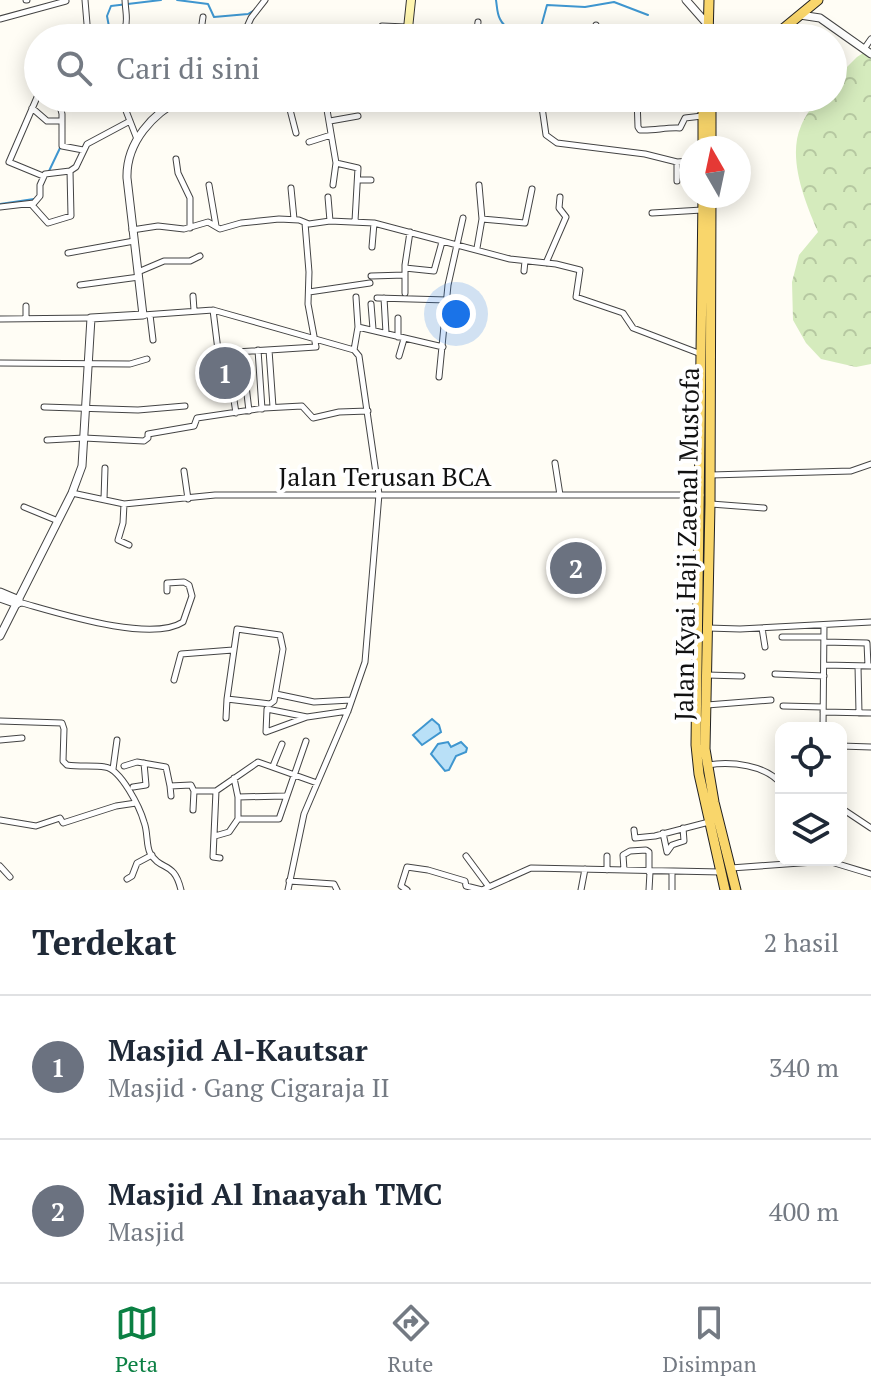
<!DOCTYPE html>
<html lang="id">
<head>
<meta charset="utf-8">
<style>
  body { margin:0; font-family:"PT Serif",serif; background:#f2f2f3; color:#1f2937 }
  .controls { position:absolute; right:24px; bottom:24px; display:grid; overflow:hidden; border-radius:16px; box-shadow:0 4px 20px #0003 }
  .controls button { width:72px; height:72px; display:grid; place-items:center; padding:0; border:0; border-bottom:2px solid #e0e1e3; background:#fff; color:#1f2937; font:40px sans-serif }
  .compass { position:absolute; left:679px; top:136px; width:72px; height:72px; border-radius:50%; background:#fff; box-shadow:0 4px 20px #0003; rotate:351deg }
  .you { position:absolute; left:456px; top:314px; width:28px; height:28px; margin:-20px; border:6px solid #fff; border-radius:50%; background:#1a73e8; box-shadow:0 0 0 12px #1a73e833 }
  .badge { display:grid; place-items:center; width:52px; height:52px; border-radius:50%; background:#0b8043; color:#fff; font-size:26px; font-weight:700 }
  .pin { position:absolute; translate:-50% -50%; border:4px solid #fff; box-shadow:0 2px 8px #0006 }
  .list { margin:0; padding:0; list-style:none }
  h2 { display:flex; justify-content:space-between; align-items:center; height:104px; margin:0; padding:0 32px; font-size:34px }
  h2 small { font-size:26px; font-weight:400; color:#747a83 }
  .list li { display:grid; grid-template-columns:52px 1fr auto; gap:24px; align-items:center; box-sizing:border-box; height:144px; padding:0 32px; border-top:2px solid #e0e1e3 }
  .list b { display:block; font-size:30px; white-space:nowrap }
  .list p { margin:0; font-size:26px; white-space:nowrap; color:#747a83 }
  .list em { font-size:26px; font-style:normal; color:#747a83 }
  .icon { flex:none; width:44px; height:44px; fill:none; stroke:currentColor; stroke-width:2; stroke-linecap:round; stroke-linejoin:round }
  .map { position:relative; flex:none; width:871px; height:890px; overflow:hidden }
  .search { position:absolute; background:#fff; box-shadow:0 4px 20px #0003; left:24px; right:24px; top:24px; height:88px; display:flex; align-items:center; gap:20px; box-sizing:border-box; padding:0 28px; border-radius:44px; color:#747a83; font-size:30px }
  .sheet { height:392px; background:#fff }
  nav { display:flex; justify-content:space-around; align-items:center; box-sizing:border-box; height:112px; border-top:2px solid #e0e1e3; background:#fff; font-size:22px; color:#747a83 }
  nav a { display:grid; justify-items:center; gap:4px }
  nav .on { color:#0b8043 }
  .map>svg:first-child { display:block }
  .park { fill:url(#park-crowns) }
  .water { fill:#b9e0f7; stroke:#3f96cf; stroke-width:2 }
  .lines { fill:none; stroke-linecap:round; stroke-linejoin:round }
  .stream { stroke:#3f96cf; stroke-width:2 }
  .minor-casing { stroke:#444; stroke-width:7 }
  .tertiary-casing { stroke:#444; stroke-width:9 }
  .secondary-casing { stroke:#333; stroke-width:10 }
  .primary-casing { stroke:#222; stroke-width:11 }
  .minor { stroke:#fff; stroke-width:5 }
  .tertiary { stroke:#fff; stroke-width:7 }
  .secondary { stroke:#fff6b0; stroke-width:8 }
  .primary { stroke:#f9d66b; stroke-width:9 }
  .labels { text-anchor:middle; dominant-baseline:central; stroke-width:8; stroke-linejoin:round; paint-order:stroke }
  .street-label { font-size:26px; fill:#111; stroke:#fff }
</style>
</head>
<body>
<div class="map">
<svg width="871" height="890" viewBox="0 0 871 890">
  <defs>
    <pattern id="park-crowns" width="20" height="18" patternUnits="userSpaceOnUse" patternTransform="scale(2)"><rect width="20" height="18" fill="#d5ebbd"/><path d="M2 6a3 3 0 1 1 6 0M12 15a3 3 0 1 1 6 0" fill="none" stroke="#b6c8a1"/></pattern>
  </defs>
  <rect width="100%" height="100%" fill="#fffdf5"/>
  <!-- park -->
  <path class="park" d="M871,48V364L856,367L821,359L806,343L793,320L792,282L799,255L818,232C805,202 787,158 801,126C805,116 812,107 818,98H833V81L857,57Z"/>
  <!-- water -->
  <path class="water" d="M432,719L439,725L441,732L422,745L413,735Z
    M448,742L451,747L461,742L467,748L466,752L456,756L449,770L445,771L431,754L438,744Z"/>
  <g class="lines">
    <!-- stream -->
    <path class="stream" d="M177,0L208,4L214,17L248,14L253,11
      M496,0C497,6 497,14 500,19C507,34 529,33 541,27L547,5L585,7L614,2L648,15
      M105,38L110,32L107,16L111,6L161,0
      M49,171L60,148
      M0,204L34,199"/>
    <!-- minor casing -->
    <g class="minor-casing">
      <path id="minor" d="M26,0H27
        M85,0L88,36
        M0,19L66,1
        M382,26L407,27
        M246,33L262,38
        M111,38C132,28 126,21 125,0
        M200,38L203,17
        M242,38L251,18L265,0
        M476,38L478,22
        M596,38V25
        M864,49L871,39
        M38,95L9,162L43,176
        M58,98L62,114V146L83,150
        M121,98L137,139
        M287,98L296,133
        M325,98L336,163L358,168L355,221
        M487,98V108
        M531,98L535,104L542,107L546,135L557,143L645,154L677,162L691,161
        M637,98L638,127L640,130C654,131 666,127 680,128L685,118L702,116
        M32,108L47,121H62
        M330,121L358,116
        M309,142L331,135
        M176,159L178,173L190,198V228
        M677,162V181
        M70,171L76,167L87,144L130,121
        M358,180H371
        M209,185L216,226
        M333,185L336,163
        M291,188L294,219
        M328,197L330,221
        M0,207L34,203L40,196V185L45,174L70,171L71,216L48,223L31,204
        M652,213L702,210
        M482,219L525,223L532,189
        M132,230L158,226L184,229L208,222L220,229L241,223L279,219L299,220L309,224L330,221L374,223L510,259L556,264L580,270L576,297L623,313L633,328L701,354
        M372,247L374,223
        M477,248L482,219L479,185
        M68,253L134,241
        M546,263L566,217L559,208L560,197
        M405,268L434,271L442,242
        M524,271L525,261
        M138,272L164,261H190L200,256
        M371,276L405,275
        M80,285L139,277
        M309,292L370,283
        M405,293V265L410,232
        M193,296L194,310
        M377,298L447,300
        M384,298L386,333
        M371,304L373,329
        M213,310L218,350L220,353L316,347L308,304L309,272L305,223
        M143,315L213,310L354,350L359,356L379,494L365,662L348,711L304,814L288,890
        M150,315L153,340
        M26,318V306
        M398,318V337
        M0,319L91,318
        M358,327L443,347
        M258,350L262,409
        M269,350L273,407
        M354,350L358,327L356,297
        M242,352L249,411
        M235,353L238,380L231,381L236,413
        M399,356L404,339
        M0,363L130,364L147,359
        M439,377L448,285L463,218
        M44,407L138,410L185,406
        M47,440L84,438L144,441L148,438V434L194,426L197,418L264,408L302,406L313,418L339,412L368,411
        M555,463L560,495
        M184,471L188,499
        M711,475L851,471L871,464
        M72,493L124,504L215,495H701
        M104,499L105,468
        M124,504L123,523L118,540L129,545
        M711,504L764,508
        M24,507L58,521
        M17,604L22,603C58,613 151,643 183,622L192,596L189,585L184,582L167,583V591
        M708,628L740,629L871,622
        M762,628L765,647
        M782,637H824
        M824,642L867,643L868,666
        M824,665L871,666
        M858,666L859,713
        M775,674L824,676
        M707,675L742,676
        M174,680L181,654L233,650
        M276,694L314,702L351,700
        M707,705L771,700
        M783,706L823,707
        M823,712L871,713
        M307,717L266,732L267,709L307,717L348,711
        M226,718L227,699L270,704L274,701L283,649L280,635L237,629L227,699
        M0,721L62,723L64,729L63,761L67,765C80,767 93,765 105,767C121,769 140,808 144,822C148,832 146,845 150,853C161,872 174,860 181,890
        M823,728L824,625
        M0,740L22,738
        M841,746L871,747
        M708,765C731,761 766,765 781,784
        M124,766L137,762L166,767L170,786L191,785L194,791
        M273,766L282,744
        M113,769L117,740
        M234,778L238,797V819H279L306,741
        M170,786L171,796
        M133,787L146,785L144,763
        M216,791L213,857L220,858
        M238,797L285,796
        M841,808L871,828
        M193,810L194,791H216L258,762L317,783
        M0,820L36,826L60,818L63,823L116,806L136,803
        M634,830L635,838L655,836L709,822
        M663,833L667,852L672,845L684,841L683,828
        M215,836L229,832L238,819
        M466,856L489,887
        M828,861L871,874
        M0,866L10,877
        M731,868L828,861
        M607,870V856
        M624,870L623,855L630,851L646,850L649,852V872
        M672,873V890
        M127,879L132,876L137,863L152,855
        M289,881L334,884L337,890
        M407,890L401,886L407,867L428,870L465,881L466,886L482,890
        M482,890L531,868L721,872
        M581,890L585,869
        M649,890L650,872"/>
    </g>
    <!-- tertiary casing -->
    <g class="tertiary-casing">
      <path id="tertiary" d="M686,0L708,25
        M800,15L820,18L871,54
        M0,592L19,600
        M0,598L17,604
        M0,636L72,493L82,466L91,318L143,315L127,178C126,142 153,113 183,98"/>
    </g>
    <!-- secondary casing -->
    <g class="secondary-casing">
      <path id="secondary" d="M407,38L411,0"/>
    </g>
    <!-- primary casing -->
    <g class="primary-casing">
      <path id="primary" d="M708,38L709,0
        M772,38L818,0
        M711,98V148
        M703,148V98
        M703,196L696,745L699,774L725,890
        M711,196L710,504L705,749L714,802L736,890"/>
    </g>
    <!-- minor -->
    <use href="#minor" class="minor"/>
    <!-- tertiary -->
    <use href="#tertiary" class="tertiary"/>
    <!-- secondary -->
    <use href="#secondary" class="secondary"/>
    <!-- primary -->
    <use href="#primary" class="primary"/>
  </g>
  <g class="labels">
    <!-- street labels -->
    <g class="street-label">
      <text x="385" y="476">Jalan Terusan BCA</text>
      <text transform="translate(686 544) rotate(-89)">Jalan Kyai Haji Zaenal Mustofa</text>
    </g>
  </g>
</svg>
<div class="controls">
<button><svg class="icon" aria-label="locate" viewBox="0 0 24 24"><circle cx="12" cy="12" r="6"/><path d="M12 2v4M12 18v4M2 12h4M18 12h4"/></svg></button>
<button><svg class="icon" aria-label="layers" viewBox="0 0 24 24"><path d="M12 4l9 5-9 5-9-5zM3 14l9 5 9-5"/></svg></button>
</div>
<svg class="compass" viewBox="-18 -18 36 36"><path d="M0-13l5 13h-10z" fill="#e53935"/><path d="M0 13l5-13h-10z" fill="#747a83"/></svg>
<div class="you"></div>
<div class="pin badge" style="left:225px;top:373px;background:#6b7280">1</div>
<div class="pin badge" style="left:576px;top:568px;background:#6b7280">2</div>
<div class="search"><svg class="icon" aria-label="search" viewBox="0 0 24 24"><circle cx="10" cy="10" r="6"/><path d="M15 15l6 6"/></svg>Cari di sini</div>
</div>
<section class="sheet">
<h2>Terdekat<small>2 hasil</small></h2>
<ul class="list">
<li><span class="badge" style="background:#6b7280">1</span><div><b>Masjid Al-Kautsar</b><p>Masjid · Gang Cigaraja II</p></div><em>340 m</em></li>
<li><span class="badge" style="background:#6b7280">2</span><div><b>Masjid Al Inaayah TMC</b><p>Masjid</p></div><em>400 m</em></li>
</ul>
</section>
<nav>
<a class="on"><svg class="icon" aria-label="map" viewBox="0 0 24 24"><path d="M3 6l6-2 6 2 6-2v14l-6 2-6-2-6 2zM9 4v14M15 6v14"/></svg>Peta</a>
<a><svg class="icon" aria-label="directions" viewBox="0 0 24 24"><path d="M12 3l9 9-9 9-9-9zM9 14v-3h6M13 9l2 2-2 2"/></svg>Rute</a>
<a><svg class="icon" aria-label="saved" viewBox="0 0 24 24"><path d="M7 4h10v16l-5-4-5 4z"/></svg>Disimpan</a>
</nav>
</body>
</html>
